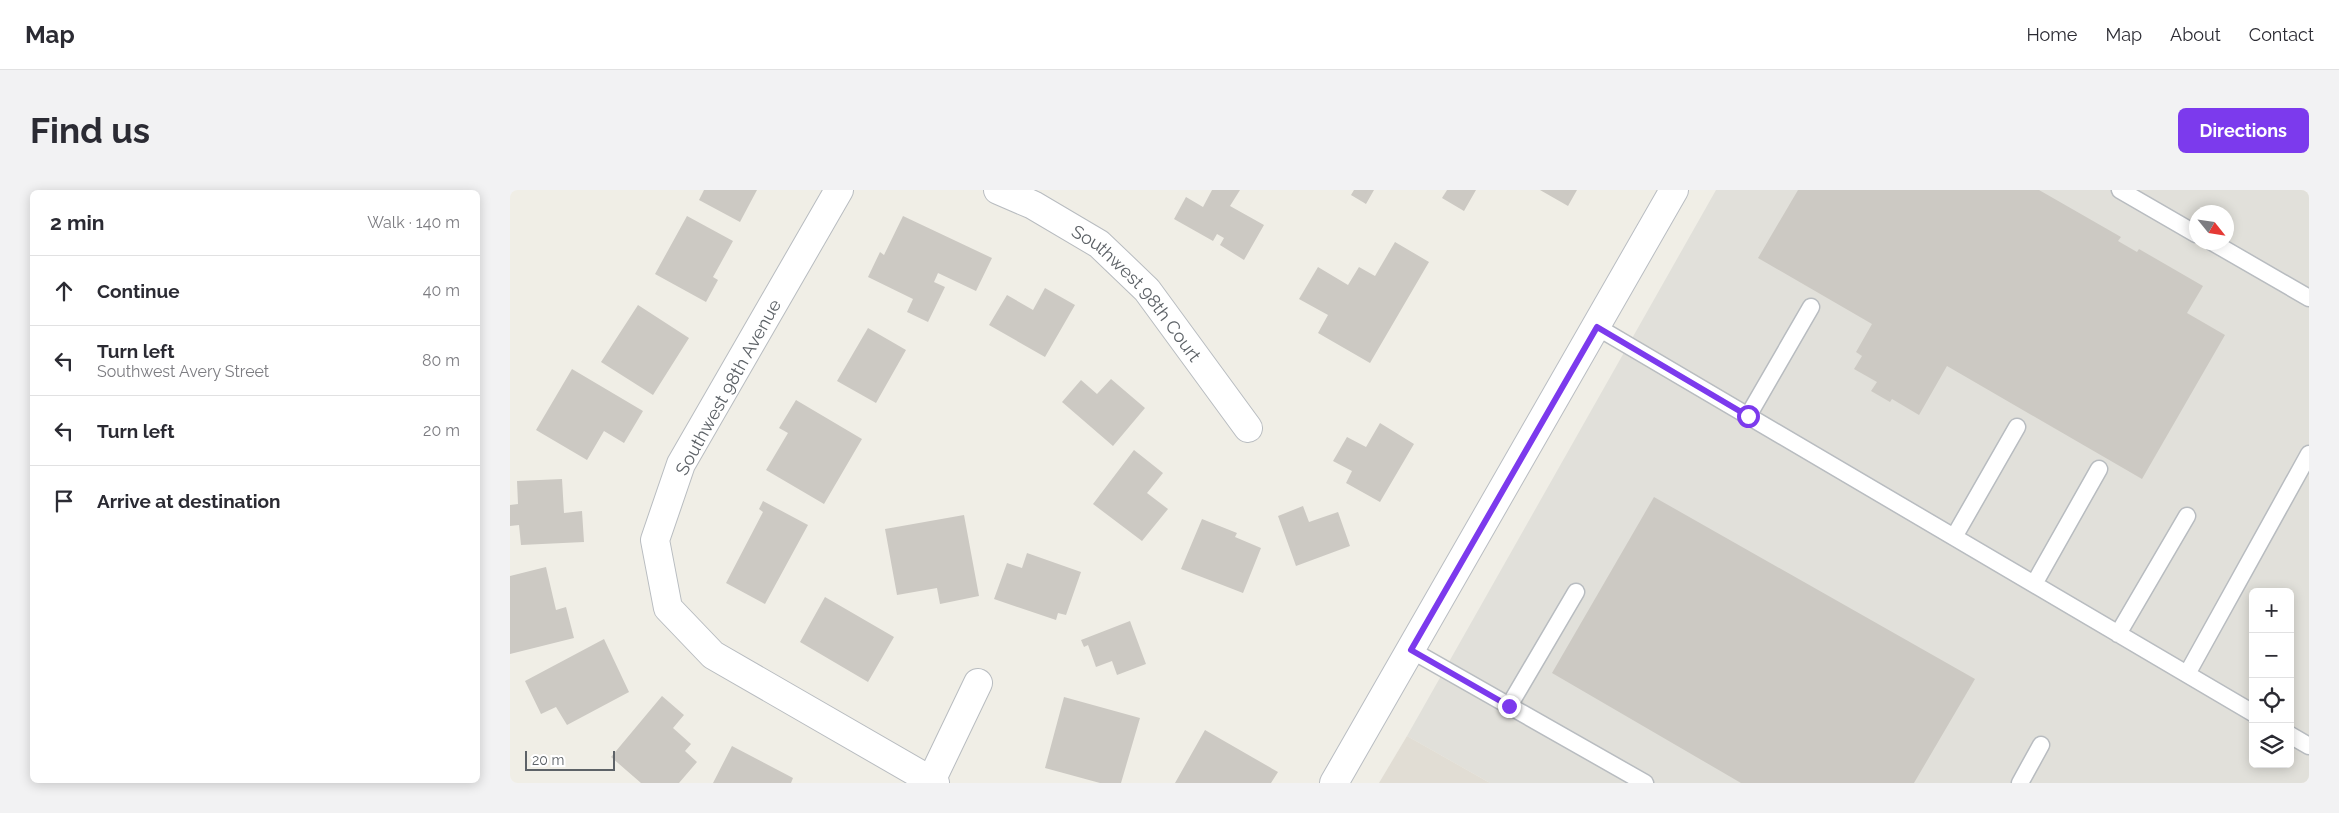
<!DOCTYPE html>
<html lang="en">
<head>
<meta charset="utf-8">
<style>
  body { margin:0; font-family:Raleway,sans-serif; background:#f2f2f3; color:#2b2b33 }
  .controls { position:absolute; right:15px; bottom:15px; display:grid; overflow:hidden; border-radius:8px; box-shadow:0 2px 12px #0003 }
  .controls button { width:45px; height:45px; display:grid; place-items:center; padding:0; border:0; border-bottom:1px solid #e1e1e2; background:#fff; color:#2b2b33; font:25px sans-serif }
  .compass { position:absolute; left:1679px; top:15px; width:45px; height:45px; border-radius:50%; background:#fff; box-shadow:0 2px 12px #0003; rotate:120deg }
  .scale { position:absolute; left:15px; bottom:12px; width:90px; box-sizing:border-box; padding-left:5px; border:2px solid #5d6267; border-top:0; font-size:14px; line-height:18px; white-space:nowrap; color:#5d6267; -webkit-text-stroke:4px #fff; paint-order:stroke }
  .stop { position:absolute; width:15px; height:15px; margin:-11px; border:4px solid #7c3aed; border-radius:50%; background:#fff }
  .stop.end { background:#7c3aed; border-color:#fff; box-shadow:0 1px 5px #0008 }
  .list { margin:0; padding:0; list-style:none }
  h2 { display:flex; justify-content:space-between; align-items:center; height:65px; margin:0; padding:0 20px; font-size:21px }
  h2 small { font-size:16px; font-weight:400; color:#7c7c81 }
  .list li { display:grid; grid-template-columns:32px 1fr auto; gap:15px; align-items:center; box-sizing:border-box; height:70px; padding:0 20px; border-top:1px solid #e1e1e2 }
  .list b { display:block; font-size:19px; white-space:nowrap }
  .list p { margin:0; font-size:16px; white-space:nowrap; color:#7c7c81 }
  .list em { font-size:16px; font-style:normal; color:#7c7c81 }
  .icon { flex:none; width:28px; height:28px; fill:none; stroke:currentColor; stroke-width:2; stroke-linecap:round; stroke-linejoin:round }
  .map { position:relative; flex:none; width:1799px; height:593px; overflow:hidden; border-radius:8px }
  header { display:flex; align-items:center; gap:30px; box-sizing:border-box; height:70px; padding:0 25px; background:#fff; border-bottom:1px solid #e1e1e2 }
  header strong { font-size:24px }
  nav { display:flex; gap:28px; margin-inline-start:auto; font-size:18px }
  .intro { display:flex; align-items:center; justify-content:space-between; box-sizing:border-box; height:120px; padding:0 30px }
  h1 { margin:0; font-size:35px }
  .button { padding:12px 22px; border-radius:8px; background:#7c3aed; color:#fff; font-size:18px; font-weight:700 }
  main { display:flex; gap:30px; padding:0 30px }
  aside { flex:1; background:#fff; border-radius:8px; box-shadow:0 2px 12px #0003 }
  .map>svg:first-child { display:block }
  .industrial { fill:#e1e0da; fill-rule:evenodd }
  .education { fill:#e1ddd4 }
  .building { fill:#ccc9c3 }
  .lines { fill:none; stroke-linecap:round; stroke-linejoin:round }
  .service-casing { stroke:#b8bcc0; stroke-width:19 }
  .minor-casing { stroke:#b8bcc0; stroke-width:30 }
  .secondary-casing { stroke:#b9bdc2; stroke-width:30 }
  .service { stroke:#fff; stroke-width:16 }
  .minor { stroke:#fff; stroke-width:28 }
  .secondary { stroke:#fff; stroke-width:28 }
  .route { stroke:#7c3aed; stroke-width:6 }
  .labels { text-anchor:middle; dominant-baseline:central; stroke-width:4.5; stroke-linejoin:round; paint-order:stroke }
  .street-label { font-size:18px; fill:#5d6267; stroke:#fff }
</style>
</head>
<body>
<header>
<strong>Map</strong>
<nav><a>Home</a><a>Map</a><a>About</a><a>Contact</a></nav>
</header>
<div class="intro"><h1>Find us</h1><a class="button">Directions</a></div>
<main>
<aside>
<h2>2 min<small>Walk · 140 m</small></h2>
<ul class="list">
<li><svg class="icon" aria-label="ahead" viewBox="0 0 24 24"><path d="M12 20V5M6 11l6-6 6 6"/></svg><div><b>Continue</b></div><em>40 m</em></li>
<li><svg class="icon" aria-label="left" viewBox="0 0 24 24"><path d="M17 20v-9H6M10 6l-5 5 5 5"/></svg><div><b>Turn left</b><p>Southwest Avery Street</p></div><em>80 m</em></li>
<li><svg class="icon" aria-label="left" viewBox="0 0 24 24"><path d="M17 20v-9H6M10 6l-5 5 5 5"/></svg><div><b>Turn left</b></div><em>20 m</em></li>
<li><svg class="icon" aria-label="arrive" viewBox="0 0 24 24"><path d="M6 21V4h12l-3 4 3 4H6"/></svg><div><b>Arrive at destination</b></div></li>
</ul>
</aside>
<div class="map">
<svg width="1799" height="593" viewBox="0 0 1799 593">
  <rect width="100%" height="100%" fill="#f0eee6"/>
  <!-- industrial -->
  <path class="industrial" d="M1206,0H1799V593H980L897,546ZM1686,22H1716V52H1686ZM1743,402H1780V574H1743Z"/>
  <!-- education -->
  <path class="education" d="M897,546L980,593H869Z"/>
  <!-- building -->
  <path class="building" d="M194,0H247L230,32L189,10Z
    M702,0H730L720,16L754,35L734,70L710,55L714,48L707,44L703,51L664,29L676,7L693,17Z
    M844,0H864L856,14L841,5Z
    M937,0H966L954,21L932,8Z
    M1030,0H1067L1058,16Z
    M1288,0H1529L1611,47L1608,51L1627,62L1629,59L1693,96L1677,123L1715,145L1632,289L1437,176L1409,225L1382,209L1380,212L1361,201L1367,192L1344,179L1352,166L1346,162L1362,134L1248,68Z
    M177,26L223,51L203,87L208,90L196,112L145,84Z
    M393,26L482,68L466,101L428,83L424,92L435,97L418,132L397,122L403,109L358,87L370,62L374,65Z
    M885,52L919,72L860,173L808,143L818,125L789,109L808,77L838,95L849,77L865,86Z
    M535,98L565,115L535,167L479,135L497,105L523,120Z
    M128,115L179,148L143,205L91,172Z
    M358,138L396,160L366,213L327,191Z
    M62,179L133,221L114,253L94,241L77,270L26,240Z
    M601,189L635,218L603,256L552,212L571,190L587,204Z
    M286,210L352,249L314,314L256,280L278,243L269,238Z
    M870,233L904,254L870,312L836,293L842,281L823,271L837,247L856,257Z
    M624,260L653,283L637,303L658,319L632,351L583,314Z
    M52,289L54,323L72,321L74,352L11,355L9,335L0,336V315L8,314L7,291Z
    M1144,307L1465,489L1404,593H1231L1042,483Z
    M253,311L298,335L255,414L216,393L253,322L249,319Z
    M793,316L799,332L828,322L840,356L786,376L768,326Z
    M454,325L469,406L430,414L427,398L387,405L375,339Z
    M692,329L727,343L725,347L751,358L733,403L671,379Z
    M517,363L571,382L556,425L548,423L546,430L484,409L497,373L512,378Z
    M36,377L46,420L56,417L64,448L0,464V386Z
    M315,407L384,447L358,492L290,452Z
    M620,431L636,474L607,485L602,471L586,477L578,455L574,457L571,450Z
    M94,449L119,502L57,535L46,517L31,524L15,491Z
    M152,506L174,525L163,538L181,554L175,561L187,572L169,593H131L101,567Z
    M554,507L630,528L611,593H590L535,578Z
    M695,540L768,582L761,593H665Z
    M222,556L283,588L281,593H203Z"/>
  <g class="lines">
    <!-- service casing -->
    <g class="service-casing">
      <path id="service" d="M1610,0L1686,44
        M1702,52L1799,108
        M1087,137L1743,523
        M1238,226L1301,117
        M1444,347L1507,237
        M1524,394L1589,279
        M1608,444L1677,326
        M901,460L1135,593
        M1677,484L1799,264
        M999,516L1066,402
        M1780,545L1799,556
        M1510,593L1531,555"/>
    </g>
    <!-- minor casing -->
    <g class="minor-casing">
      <g id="minor">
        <path d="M329,0L171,274L145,350L158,418L203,465L425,593"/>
        <path id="s1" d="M488,0L523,15L589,54L637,100L738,238"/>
        <path d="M421,591L468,493"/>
      </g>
    </g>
    <!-- secondary casing -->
    <g class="secondary-casing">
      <path id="secondary" d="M824,593L1164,0"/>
    </g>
    <!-- service -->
    <use href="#service" class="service"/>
    <!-- minor -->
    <use href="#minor" class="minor"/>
    <!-- secondary -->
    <use href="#secondary" class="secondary"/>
  </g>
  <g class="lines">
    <!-- route -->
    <path class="route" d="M999,516L901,460L1087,137L1238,226"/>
  </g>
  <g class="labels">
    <!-- street labels -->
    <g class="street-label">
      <text stroke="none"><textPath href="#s1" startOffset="176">Southwest 98th Court</textPath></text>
      <text transform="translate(218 197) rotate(-61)">Southwest 98th Avenue</text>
    </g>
  </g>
</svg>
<div class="controls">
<button>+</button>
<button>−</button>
<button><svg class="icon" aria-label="locate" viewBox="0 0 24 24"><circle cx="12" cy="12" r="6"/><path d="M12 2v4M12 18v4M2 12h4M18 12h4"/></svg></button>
<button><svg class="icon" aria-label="layers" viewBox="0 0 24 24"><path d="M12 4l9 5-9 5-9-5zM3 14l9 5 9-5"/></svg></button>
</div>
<svg class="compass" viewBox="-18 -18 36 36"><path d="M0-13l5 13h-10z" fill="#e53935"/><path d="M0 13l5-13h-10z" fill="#7c7c81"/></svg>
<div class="scale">20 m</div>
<div class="stop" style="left:1238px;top:226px"></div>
<div class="stop end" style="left:999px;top:516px"></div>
</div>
</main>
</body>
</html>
